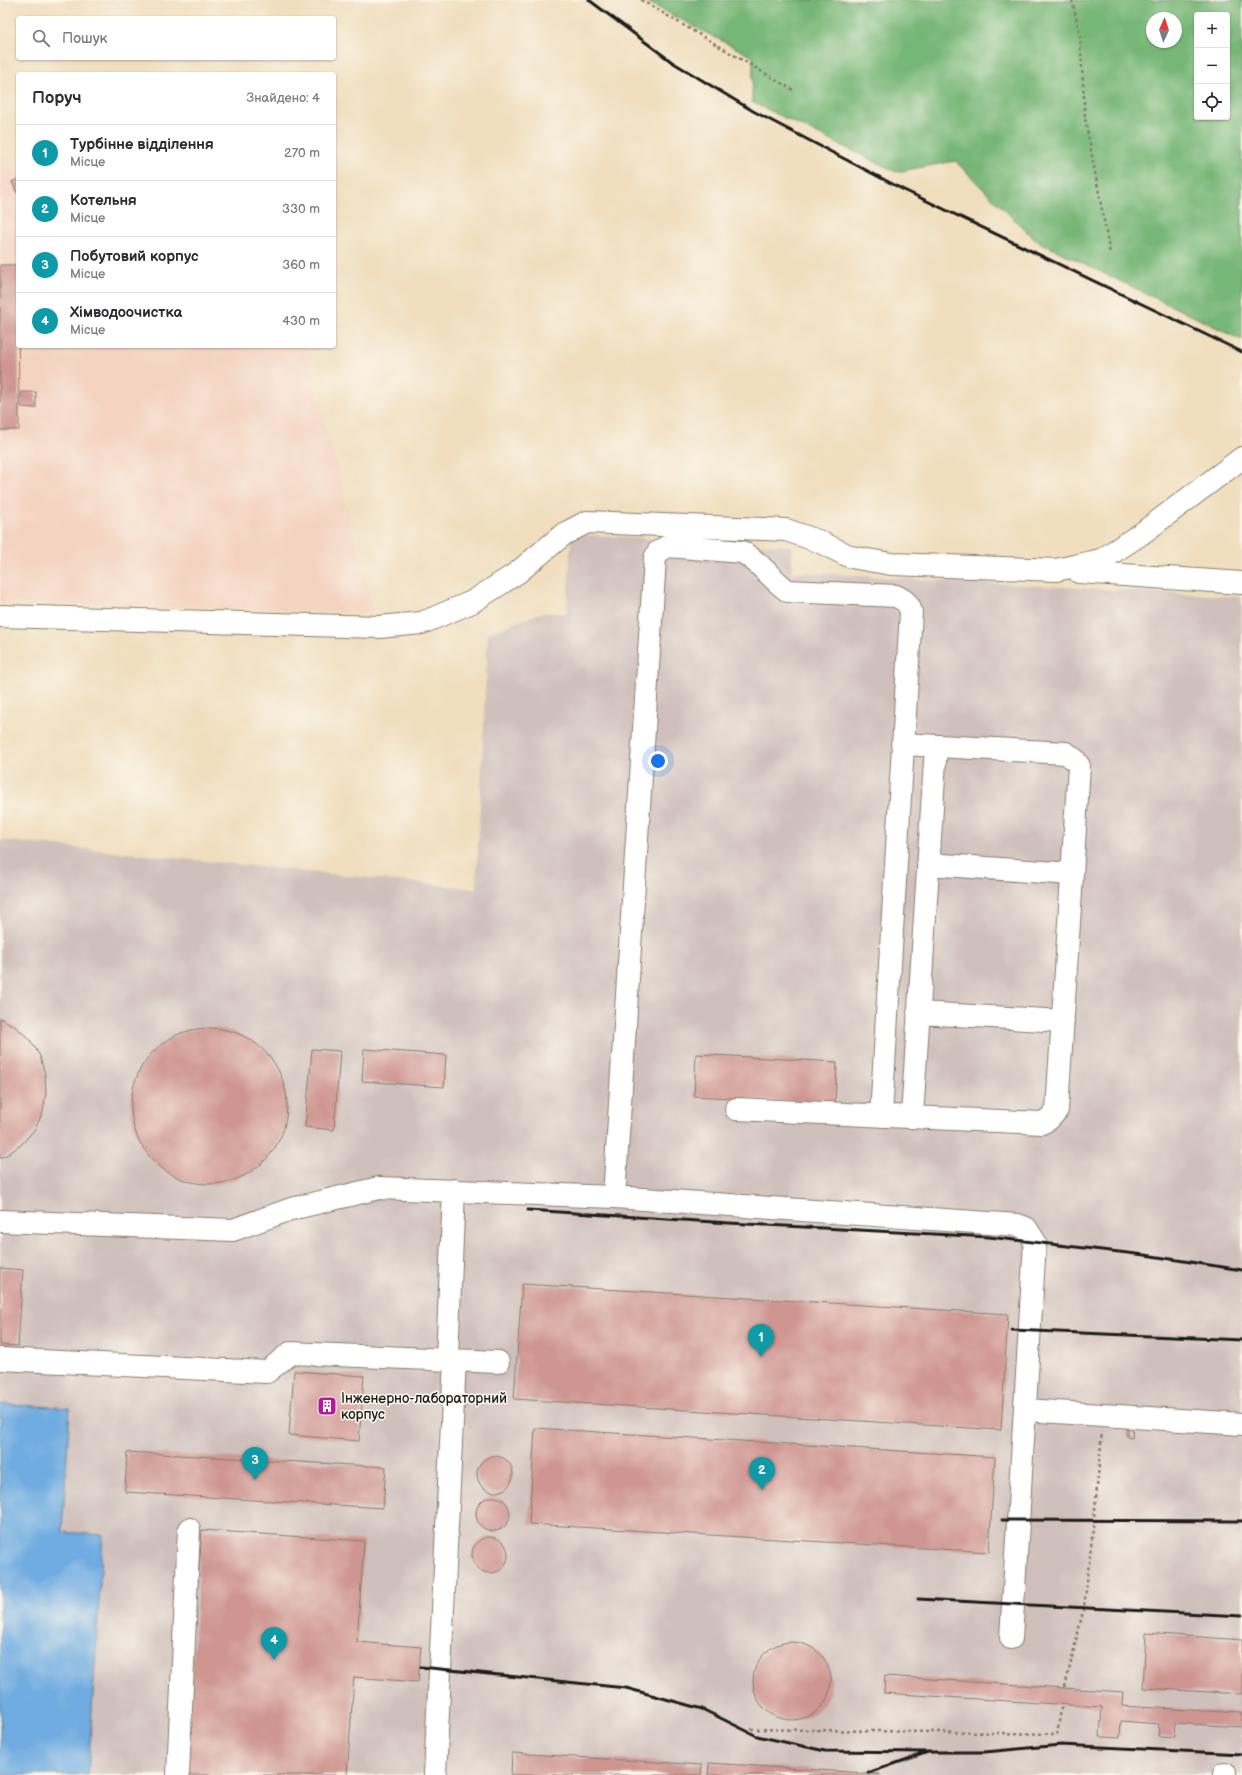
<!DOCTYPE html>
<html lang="uk">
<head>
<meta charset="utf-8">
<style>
  body { margin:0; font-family:"Balsamiq Sans",sans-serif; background:#f7f7f7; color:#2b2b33 }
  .controls { position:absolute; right:12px; top:12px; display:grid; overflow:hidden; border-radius:4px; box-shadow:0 1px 3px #0004 }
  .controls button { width:36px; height:36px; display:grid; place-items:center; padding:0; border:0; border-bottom:1px solid #e1e1e2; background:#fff; color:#2b2b33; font:20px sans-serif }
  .compass { position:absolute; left:1146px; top:12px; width:36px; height:36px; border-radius:50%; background:#fff; box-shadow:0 1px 3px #0004; rotate:3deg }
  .you { position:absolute; left:658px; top:761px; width:14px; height:14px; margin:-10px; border:3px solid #fff; border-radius:50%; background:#1a73e8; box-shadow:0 0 0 6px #1a73e833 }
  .badge { display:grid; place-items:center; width:26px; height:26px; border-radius:50%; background:#db2777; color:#fff; font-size:13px; font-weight:700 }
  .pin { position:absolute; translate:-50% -33px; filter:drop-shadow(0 1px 2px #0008) }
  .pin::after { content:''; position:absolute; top:21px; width:14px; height:12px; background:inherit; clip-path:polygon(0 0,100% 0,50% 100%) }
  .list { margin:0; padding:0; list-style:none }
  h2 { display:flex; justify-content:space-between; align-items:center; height:52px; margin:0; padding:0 16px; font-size:17px }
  h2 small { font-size:13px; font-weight:400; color:#7c7c81 }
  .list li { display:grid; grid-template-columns:26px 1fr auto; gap:12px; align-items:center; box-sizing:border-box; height:56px; padding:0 16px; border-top:1px solid #e1e1e2 }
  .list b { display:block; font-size:15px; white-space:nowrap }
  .list p { margin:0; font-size:13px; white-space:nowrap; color:#7c7c81 }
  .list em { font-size:13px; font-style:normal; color:#7c7c81 }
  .icon { flex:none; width:22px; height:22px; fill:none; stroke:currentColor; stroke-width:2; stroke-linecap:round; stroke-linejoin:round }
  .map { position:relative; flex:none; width:1242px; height:1775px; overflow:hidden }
  .search { position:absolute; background:#fff; box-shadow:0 1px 3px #0004; left:16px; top:16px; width:320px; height:44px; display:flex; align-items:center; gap:10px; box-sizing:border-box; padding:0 14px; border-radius:4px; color:#7c7c81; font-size:15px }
  .panel { position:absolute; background:#fff; box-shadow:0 1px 3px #0004; left:16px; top:72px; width:320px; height:276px; border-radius:4px }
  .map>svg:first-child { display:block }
  .built { fill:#f4d3c0 }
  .industrial { fill:#d0c0bc }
  .forest { fill:#76b676; stroke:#496949; fill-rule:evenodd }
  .water { fill:#6face1; stroke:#46647e }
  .building { fill:#cf9591 }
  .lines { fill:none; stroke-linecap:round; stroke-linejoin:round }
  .minor-casing { stroke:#867d6d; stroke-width:24 }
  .path { stroke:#867d6d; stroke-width:2.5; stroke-dasharray:3 3; stroke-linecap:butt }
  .minor { stroke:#fff; stroke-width:22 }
  .rail { stroke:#1c1c1c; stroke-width:3 }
  .labels { text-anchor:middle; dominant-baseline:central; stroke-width:3; stroke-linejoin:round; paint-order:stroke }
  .poi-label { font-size:14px; fill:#1c1c1c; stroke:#fbf7ec; text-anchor:start }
</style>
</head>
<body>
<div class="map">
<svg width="1242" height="1775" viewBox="0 0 1242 1775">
  <rect width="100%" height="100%" fill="#fbf7ec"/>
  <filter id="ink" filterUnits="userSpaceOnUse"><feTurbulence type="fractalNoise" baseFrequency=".025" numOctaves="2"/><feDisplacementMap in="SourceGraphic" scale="8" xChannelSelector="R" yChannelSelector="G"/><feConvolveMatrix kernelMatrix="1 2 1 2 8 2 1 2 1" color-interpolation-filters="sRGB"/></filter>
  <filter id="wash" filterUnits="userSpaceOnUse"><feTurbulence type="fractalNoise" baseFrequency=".012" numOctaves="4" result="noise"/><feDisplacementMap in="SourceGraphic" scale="16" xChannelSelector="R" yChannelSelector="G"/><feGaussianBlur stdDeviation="0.9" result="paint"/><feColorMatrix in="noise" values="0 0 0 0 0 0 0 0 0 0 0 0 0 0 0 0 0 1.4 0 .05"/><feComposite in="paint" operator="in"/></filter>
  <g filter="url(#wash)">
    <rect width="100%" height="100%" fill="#f0debe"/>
    <!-- built -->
    <path class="built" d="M18,166V346H305L374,612L0,602V173Z"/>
    <!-- industrial -->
    <path class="industrial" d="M571,534L792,546L791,572L1242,597V1775H0V840L476,889L488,633L541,613H567Z"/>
    <!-- forest -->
    <path class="forest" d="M643,0H1242V340L1035,240L955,161L896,172L752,102L753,57ZM1197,15H1227V117H1197ZM1152,18H1176V42H1152Z"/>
    <!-- water -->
    <path class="water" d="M0,1404L70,1408L62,1532L103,1535L88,1775H0Z"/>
    <g id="blocks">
      <!-- building -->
      <path class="building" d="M18,179V194L12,182Z
        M0,265H18L19,430H0Z
        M21,392H36V408L21,407Z
        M0,1018L16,1027L30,1040L40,1056L45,1075L46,1093L43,1112L35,1129L22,1144L7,1155L0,1158Z
        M131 1106a78 78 0 1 1 156 0a78 78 0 1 1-156 0Z
        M312,1049L340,1051L334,1130L305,1127Z
        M364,1049L446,1055L444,1087L362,1081Z
        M696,1054L837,1062L835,1104L694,1096Z
        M0,1268L23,1270L18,1346L0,1345Z
        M522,1284L1008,1314L1001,1430L514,1399Z
        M294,1371L364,1376L359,1441L289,1435Z
        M1127,1424H1133L1132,1438L1127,1437Z
        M535,1428L995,1457L989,1552L529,1524Z
        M127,1452L386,1467L383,1508L125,1492Z
        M477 1474a18 18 0 1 1 36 0a18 18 0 1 1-36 0Z
        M476 1514a17 17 0 1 1 34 0a17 17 0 1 1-34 0Z
        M202,1530L364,1541L357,1642L421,1647L418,1682L354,1677L347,1775H184Z
        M472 1555a18 18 0 1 1 36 0a18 18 0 1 1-36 0Z
        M1146,1633L1242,1640V1694L1143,1688Z
        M753 1681a39 39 0 1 1 78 0a39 39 0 1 1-78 0Z
        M885,1676L1123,1692L1122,1706L1242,1713V1727L1175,1723L1174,1737L1158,1736L1159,1724L1121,1721L1120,1738L1100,1737L1102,1707L884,1693Z
        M512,1753L702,1765L701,1775H511Z
        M709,1763L880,1774V1775H708Z"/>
    </g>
  </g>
  <g filter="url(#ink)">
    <use href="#blocks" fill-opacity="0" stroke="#867d6d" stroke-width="1"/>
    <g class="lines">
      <!-- minor casing -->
      <g class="minor-casing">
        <path id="minor" d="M1079,572L1242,583
          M0,616L379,627L422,623L472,602L517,573L564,534L587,522L786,530L818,541L851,557L891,564L1056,570L1101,560L1141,534L1242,458
          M928,864L1072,874
          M918,1013L1063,1021
          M736,1109L1042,1123L1049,1119L1057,1110L1079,766L1075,760L1066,753L902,744
          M912,1117L936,746
          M614,1197L655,558L658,552L668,546L742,552C760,562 771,579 788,591L896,596C904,600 909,603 911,612L881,1116
          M0,1221L233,1230L291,1209L379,1188L614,1197L1018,1225L1026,1228L1035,1242L1011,1638
          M0,1359L267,1372L290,1353L498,1362
          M447,1359L454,1190
          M1025,1410L1242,1424
          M178,1775L189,1529
          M435,1775L455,1360
          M1225,1775V1773"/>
      </g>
      <!-- path -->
      <path class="path" d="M641,0L793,90
        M1072,0L1080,35L1085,118L1110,253
        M1065,1687L1084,1607L1094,1520L1102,1432
        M751,1729L1057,1734L1062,1704"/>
      <!-- minor -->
      <use href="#minor" class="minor"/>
      <!-- rail -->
      <path class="rail" d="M589,0L672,62L753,111L904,190L1242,352
        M528,1210L729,1223L989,1237L1145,1255L1242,1270
        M1012,1330L1242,1340
        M1002,1520L1242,1521
        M918,1599L1242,1616
        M421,1667L626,1688L702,1709L757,1736L825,1751L928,1752
        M868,1773L928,1752H985L1061,1745L1242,1754"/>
    </g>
  </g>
  <!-- icons -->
  <defs>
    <g id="building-square" transform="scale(1)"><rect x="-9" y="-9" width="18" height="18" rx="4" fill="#b5179e" stroke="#fbf7ec"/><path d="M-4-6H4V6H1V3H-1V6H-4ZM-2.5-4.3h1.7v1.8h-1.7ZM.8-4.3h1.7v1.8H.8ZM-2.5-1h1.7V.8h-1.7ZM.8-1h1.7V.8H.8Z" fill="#fff"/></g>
  </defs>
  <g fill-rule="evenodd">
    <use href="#building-square" x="327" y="1406"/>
  </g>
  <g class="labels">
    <!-- poi labels -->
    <g class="poi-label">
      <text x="341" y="1398">Інженерно-лабораторний<tspan x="341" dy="16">корпус</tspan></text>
    </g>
  </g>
</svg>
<div class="controls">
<button>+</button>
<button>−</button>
<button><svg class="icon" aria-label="locate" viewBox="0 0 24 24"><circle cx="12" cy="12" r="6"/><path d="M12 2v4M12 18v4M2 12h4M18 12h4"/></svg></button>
</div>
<svg class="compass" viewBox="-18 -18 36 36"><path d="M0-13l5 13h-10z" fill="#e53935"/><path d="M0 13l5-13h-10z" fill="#7c7c81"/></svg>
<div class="you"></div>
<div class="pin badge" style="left:761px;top:1357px;background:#0f9aa8">1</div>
<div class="pin badge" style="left:762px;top:1490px;background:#0f9aa8">2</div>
<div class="pin badge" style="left:255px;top:1480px;background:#0f9aa8">3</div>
<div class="pin badge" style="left:274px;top:1660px;background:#0f9aa8">4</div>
<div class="search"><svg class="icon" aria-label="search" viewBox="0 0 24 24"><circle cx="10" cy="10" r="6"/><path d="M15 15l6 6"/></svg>Пошук</div>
<section class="panel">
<h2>Поруч<small>Знайдено: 4</small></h2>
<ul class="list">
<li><span class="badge" style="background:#0f9aa8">1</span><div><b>Турбінне відділення</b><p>Місце</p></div><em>270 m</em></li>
<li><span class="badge" style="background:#0f9aa8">2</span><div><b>Котельня</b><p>Місце</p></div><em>330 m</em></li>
<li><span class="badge" style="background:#0f9aa8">3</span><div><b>Побутовий корпус</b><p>Місце</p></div><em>360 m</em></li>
<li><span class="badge" style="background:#0f9aa8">4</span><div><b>Хімводоочистка</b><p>Місце</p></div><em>430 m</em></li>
</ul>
</section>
</div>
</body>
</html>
